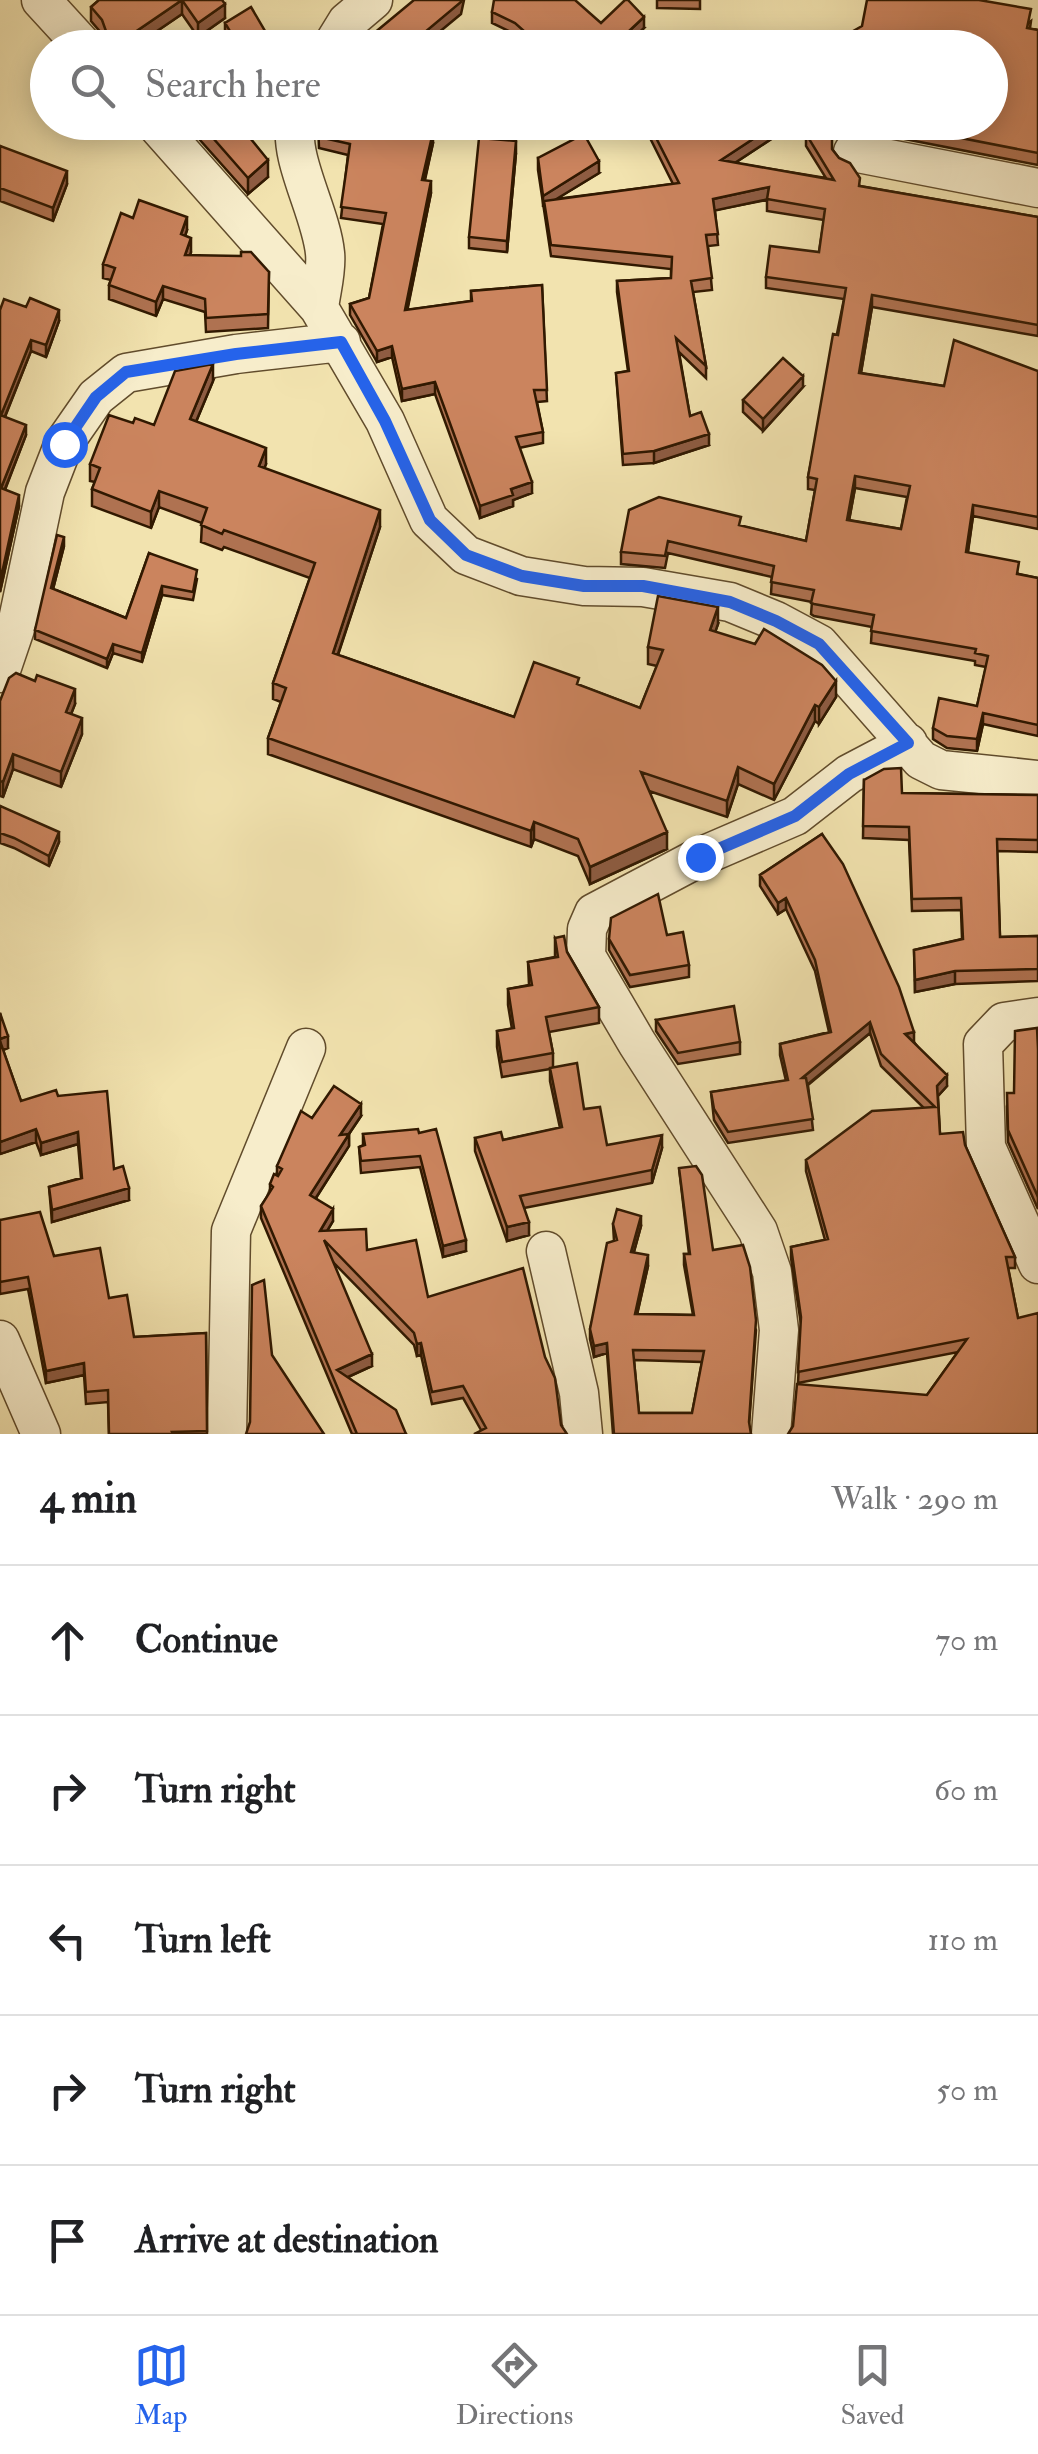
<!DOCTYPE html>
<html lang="en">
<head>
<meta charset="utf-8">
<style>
  body { margin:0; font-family:"IM FELL Double Pica",serif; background:#f6f6f6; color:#202124 }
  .stop { position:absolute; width:30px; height:30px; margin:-22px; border:8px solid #2563eb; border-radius:50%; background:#fff }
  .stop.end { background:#2563eb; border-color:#fff; box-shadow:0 2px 10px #0008 }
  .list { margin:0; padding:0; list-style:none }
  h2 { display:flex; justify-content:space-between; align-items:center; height:130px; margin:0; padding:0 40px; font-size:42px }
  h2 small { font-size:32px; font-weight:400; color:#757577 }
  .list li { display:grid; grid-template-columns:65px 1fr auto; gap:30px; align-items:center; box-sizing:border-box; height:150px; padding:0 40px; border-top:2px solid #e0e0e0 }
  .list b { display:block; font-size:38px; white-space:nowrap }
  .list em { font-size:32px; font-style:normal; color:#757577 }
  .icon { flex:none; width:55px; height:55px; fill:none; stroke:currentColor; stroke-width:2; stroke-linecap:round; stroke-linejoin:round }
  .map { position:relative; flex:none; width:1038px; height:1434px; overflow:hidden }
  .search { position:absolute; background:#fff; box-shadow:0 5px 25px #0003; left:30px; right:30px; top:30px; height:110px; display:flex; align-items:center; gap:25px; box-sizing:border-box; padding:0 35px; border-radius:55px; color:#757577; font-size:38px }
  .sheet { height:880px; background:#fff }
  nav { display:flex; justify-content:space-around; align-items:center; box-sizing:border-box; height:140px; border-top:2px solid #e0e0e0; background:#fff; font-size:28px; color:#757577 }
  nav a { display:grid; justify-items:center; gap:5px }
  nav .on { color:#2563eb }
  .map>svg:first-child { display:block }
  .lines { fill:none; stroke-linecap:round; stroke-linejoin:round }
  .minor-casing { stroke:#614c2c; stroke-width:41 }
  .minor { stroke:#f7edcb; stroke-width:38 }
  .wall { fill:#af7251; stroke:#311901; stroke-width:2.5; fill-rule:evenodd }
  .shaded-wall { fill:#8e5c42; stroke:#311901; stroke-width:2.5 }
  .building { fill:#cb845e; stroke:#311901; stroke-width:2.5; fill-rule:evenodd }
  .route { stroke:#2563eb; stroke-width:12 }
</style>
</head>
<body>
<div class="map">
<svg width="1038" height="1434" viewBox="0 0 1038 1434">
  <rect width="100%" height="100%" fill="#f2e3af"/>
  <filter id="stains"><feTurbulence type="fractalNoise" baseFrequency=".002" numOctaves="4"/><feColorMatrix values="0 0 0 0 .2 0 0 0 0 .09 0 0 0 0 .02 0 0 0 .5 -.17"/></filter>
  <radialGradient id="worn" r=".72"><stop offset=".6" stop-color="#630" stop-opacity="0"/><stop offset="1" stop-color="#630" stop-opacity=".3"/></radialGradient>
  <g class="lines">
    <!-- minor casing -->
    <g class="minor-casing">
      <path id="minor" d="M41,0L85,48
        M331,48L347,22L373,0
        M154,122L319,308L385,421L429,520L466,555L521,576L584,586L643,587L730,602L776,621L819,644L921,760L941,770L1038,780
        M296,122C288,158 321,212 325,253C327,270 321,291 319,308
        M853,152L1038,188
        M0,673L18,620L45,492L64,443L96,397L126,373L236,354L341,342
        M1038,1017L1004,1022L983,1044L986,1147L1038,1264
        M546,1251L579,1393L583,1434
        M0,1340L41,1434
        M227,1434L231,1231L306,1048
        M771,1434L779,1330L772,1272L758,1231L637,1043L586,956L587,929L594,913L700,857L795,816L849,774L908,743"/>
    </g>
    <!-- minor -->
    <use href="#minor" class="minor"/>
  </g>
  <!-- wall -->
  <path class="wall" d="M99,0H222L225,18L198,37L182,14L132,48H107L102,34L91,21V7Z
    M657,0H700V9L657,8Z
    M492,12L644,28L623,48H561L558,45V48H530L515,34L492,23Z
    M1031,21L1030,28L1038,30V165L889,136V122Z
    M225,23L275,48H233L225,34Z
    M184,122H237L268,177L248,194Z
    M318,122L433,143L425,180L431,193L407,310L471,301V291L542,285L547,401L537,402L543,432V443L519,448L532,493L513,500V506L480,518L435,394L402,401L392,357L377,362L350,315V304L369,298L383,224L341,218L348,155L319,148Z
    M642,122H797L735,163L826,178L806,146V134L832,149L860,186L1038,217V336L872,307L861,373L944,386L1038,371V529L973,516L968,552L1019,574L1038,578V736L983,724L977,751L947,748L933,739V728L977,706L986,667L975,665V661L871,643L872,627L814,616L811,614L812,602L771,594L772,577L668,553L665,568L621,564V552L741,526L806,541L815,490L808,489V477L844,299L766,288V277L819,252L824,220L767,211V200L715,210L718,245L708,246L712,290L693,292L706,366V378L679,352L690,416L709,445L654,463L623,465L616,373L628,371L617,292V281L671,278V269L551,256L538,170V158L599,173L556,199L673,184ZM855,488L907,497L901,529L849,520Z
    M0,146L67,184L53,221L0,201Z
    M516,153L507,252L469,248V237Z
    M133,218L187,230L185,236L191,252L190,255L269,272L268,328L206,332L205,312L163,299L156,316L109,299V285L111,280L103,278V264Z
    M0,310L59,321L46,357L31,351L5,417L26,435L5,490L19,506L0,592Z
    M213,381L196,422L266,464L264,468L380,527L338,655L514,717L579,685L640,708L657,666L648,664V647L718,624L715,632L836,697L819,724L815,721L774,800L738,784L727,817L649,791L667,849L590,884L578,856L534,839L531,847L268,754V738L281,702L273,699V683L310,578L224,547L222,550L201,542L202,523L159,507L151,528L92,506V489L95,482L90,481V464L133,423L154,425Z
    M803,387L763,431L743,412V400Z
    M64,546L53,589L126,618L149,553L197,579L193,600L162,595L142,662L113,653L107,668L35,639V630Z
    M0,701L75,704L71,714L82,734L61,787L13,769L3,797L0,796Z
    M864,780L902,793L1038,795V852L997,851L1000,937L1038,936V981L955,984L915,992L914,950L962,939L961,910L912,911L909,840L863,838Z
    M0,806L59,842L49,866L14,848L0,843Z
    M822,834L914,1042L947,1086L938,1096L940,1134L965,1145L1015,1257V1268H1008L1018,1318L927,1395L958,1352L798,1383L801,1324L791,1258V1247L825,1240L806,1171V1160L924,1108L881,1066L870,1033L808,1085L813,1130L728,1143L714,1120L711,1092L786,1081L780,1055V1044L829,1032L815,971L786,909L778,914L760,886V875Z
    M667,935L689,965V977L630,987L609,950V939Z
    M555,938L567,952L599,1007V1023L549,1032L553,1053V1068L584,1109L607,1145L662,1148L652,1183L524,1208L529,1235L507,1241L475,1151V1138L503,1140L560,1128L550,1081V1069L502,1077L497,1047V1031L512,1029L508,1005V989L529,985L528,962L555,957Z
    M0,1013L8,1048L3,1050L21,1101L58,1096L114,1169L129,1200L52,1222L49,1187L81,1178L78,1144L41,1155L36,1142L0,1154Z
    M656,1020L740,1042V1054L678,1064L656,1031Z
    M1038,1049V1209L1008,1142L1007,1106Z
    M361,1116L349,1134V1146L316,1198L333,1221L327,1231L367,1250L428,1297L561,1425L481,1430L463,1398L432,1404L421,1355L417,1356L414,1345L333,1262L372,1366L348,1377L406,1434H352L261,1218V1206L270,1193V1184L277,1176V1166L312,1118Z
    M419,1133L466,1251L443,1257L420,1167L361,1173L359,1147L363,1145V1134Z
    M679,1168L713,1250L756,1330L749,1425L751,1434H613L607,1353L594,1357L590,1339V1329L614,1241L613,1224L641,1226L634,1252L648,1266L637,1314L693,1315L684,1265V1254H689ZM634,1360L702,1362L692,1413H639Z
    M0,1220L54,1256L109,1298L134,1337L206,1333L207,1434H109L108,1402L86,1404L84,1375L46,1383L28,1289L0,1294Z"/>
  <!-- shaded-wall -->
  <path class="shaded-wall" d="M182,0V14L132,48H116V45Z
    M461,0H464L461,14L420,48H406Z
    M225,4V18L198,37V23Z
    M644,17V28L623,48H611Z
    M779,122H797L721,172V160Z
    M433,132V143L422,191V180Z
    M516,141V153L507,252V241Z
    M268,160V177L248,194V178Z
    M599,161V173L545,206L544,201L543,207V196Z
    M67,171V184L53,221V208Z
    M431,181V193L405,322V310Z
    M769,187V199L713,211V199Z
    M187,217V230L181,248V234Z
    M191,238V252L185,269V255Z
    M163,286V299L156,316V302Z
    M872,295V307L859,384V373Z
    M59,310V321L46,357V345Z
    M31,340V351L1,426V415Z
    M392,346V357L377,362V351Z
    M213,364V381L190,436V419Z
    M803,376V387L763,431V419Z
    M435,382V394L402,401V389Z
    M26,425V435L1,499V488Z
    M709,434V445L654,463V451Z
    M266,448V464L259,483V466Z
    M855,476V488L847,532V520Z
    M532,482V493L513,500V506L480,518V506L511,489Z
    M159,491V507L151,528V512Z
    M19,495V506L0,592V582Z
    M973,505V516L966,563V552Z
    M380,510V527L333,669V653Z
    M64,537V546L51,597V588Z
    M162,586V595L142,662V653Z
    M718,607V624L710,647V630Z
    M113,644V653L107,668V659Z
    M836,681V697L819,724V707Z
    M75,689V704L66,727V712Z
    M815,705V721L774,800V784Z
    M983,713V724L977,751V739Z
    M82,718V734L61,787V772Z
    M13,754V769L3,797V782Z
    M738,767V784L727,817V801Z
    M534,822V839L531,847V831Z
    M59,832V842L49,866V856Z
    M667,832V849L590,884V867Z
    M786,898V909L778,914V903Z
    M955,971V984L915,992V980Z
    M870,1022V1033L802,1089V1078Z
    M914,1032V1043L905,1034Z
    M8,1036V1048L0,1051V1039Z
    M947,1075V1086L937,1097V1086Z
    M361,1104V1116L340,1147V1135Z
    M36,1129V1142L0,1154V1142Z
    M78,1132V1144L41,1155V1143Z
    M349,1134V1146L310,1207V1195Z
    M662,1135V1148L652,1183V1170Z
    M129,1188V1200L52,1222V1210Z
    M333,1209V1221L320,1243V1231Z
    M641,1216V1226L631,1262V1252Z
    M529,1222V1235L507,1241V1227Z
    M466,1240V1251L443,1257V1246Z
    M648,1255V1266L635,1324V1314Z
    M421,1343V1355L417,1356V1344Z
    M607,1343V1353L594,1357V1346Z
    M372,1354V1366L337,1382V1370Z
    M84,1363V1375L46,1383V1371Z"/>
  <!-- building -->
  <path class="building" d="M99,0H222L225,4L198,23L182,0L116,45L107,34L102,20L91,7Z
    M414,0H461V2L406,48H374L367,39Z
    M494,0H575L601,23L625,0H628L644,17L611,48H572L558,33V48H543L515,23L492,12Z
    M867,0H979L1031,9L1027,28L1038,30V153L889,124V122H990V48H823L862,26Z
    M251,7L275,48H240L225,23Z
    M762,35L772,48H745Z
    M199,122H237L268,160L248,178Z
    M318,122H351L433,132L422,180L431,181L405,310L472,301L471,291L542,285L547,390H534L543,432L516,437L532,482L511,489L513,495L480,506L435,382L402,389L392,346L377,351L350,304L369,298L386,213L341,207L350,144L319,137Z
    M648,122H779L721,160L834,180L806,134L824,123L832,135V149L839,158L850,163L860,178L859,186L1038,217V325L872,295L859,373L944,386L954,340L1038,371V517L973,505L966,552L1019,562L1017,574L1038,578V725L983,713L977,739L947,736L933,728L939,698L977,706L988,656L975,653L976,649L871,631L874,615L814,604L811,603L814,590L771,582L774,566L668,541L665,556L621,552L629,510L659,497L741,517L739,525L806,541L817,479L808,477L833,334L838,335L846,288L766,277L770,246L819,252L825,209L767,199L769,187L713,199L718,234L706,235L712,278L691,281L706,366L676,338L690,416L701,412L709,434L654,451L623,454L616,373L629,371L617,281L671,278L672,257L551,245L544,201L679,183ZM855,476L910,486L901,529L847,520Z
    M584,134L599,161L543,196L538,158Z
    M479,138L516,141L507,241L469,237Z
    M0,146L67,171L53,208L0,188Z
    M139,200L187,217L181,234L191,238L185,255L241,256V252H251L269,272L268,314L206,318L205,299L163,286L156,302L109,285L115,268L103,264L121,213L133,218Z
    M30,298L59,310L46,345L31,340L1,415H0V310L4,299L26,307Z
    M783,358L803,376L763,419L743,400Z
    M213,364L190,419L266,448L259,466L380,510L333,653L514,717L534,662L579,678L577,684L640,708L663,650L648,647L658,596L718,607L710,630L755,644L764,629L822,665L836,681L819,707L815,705L774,784L738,767L727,801L641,772L667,832L590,867L578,839L534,822L531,831L268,738L286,688L273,683L315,563L224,530L222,534L201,525L207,508L159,491L151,512L92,489L100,468L90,464L109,415L133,423L135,418L154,425L175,371Z
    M0,415L26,425L1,488L19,495L0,582Z
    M57,535L64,537L51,588L126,618L149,553L197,570L193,592L162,586L142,653L113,644L107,659L35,630Z
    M16,673L35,681L37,675L75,689L66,712L82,718L61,772L13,754L3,782L0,781V701L9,678Z
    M901,768L902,793L1038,795V840L997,839L1000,937L1038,936V969L955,971L915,980L914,950L963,939L961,898L912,899L909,827L863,826L864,780L884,769Z
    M0,806L59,832L49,856L14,838L0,833Z
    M822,834L843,864L899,987L914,1032L905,1034L947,1075L937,1086L940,1134L963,1132L965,1145L1015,1257H1006L1018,1318L1038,1313V1434H788L793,1426L797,1384L927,1395L967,1339L798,1372L801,1317L791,1247L828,1239L806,1160L872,1111L935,1107L881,1054L870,1022L802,1078H806L813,1119L728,1132L714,1109L711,1092L788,1080L780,1044L831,1032L815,960L786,898L778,903L760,875Z
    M658,894L667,935L683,932L689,965L630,975L609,939L611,918Z
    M564,936L567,952L599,1007L546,1017L553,1053L502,1062L497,1031L514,1028L508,989L532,985L528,962L558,957L555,938Z
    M734,1006L740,1042L678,1053L656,1020Z
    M0,1013L8,1036L0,1039Z
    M1037,1028L1038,1049V1197L1008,1130L1007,1093H1014L1015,1031Z
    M0,1041L21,1101L56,1090L58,1096L107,1091L114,1169L123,1166L129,1188L52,1210L49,1187L82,1178L78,1132L41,1143L36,1129L0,1142Z
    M577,1063L584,1109L600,1107L607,1145L662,1135L652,1170L520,1196L529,1222L507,1227L475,1138L501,1132L503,1140L562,1127L550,1068Z
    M334,1086L361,1104L340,1135L349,1134L310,1195L333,1209L320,1231L366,1229L367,1250L416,1240L428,1297L523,1268L545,1357L555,1378L561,1425L567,1434H474L486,1428L463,1386L432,1392L421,1343L417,1344L414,1333L324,1240L372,1354L337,1370L396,1410L406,1434H357L261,1206L273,1187L270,1184L274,1174L278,1176L282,1169L277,1166L301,1111L312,1118Z
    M418,1129L419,1133L436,1129L466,1240L443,1246L420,1156L361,1161L359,1147L365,1145L363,1134Z
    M696,1166L702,1175L713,1250L743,1245L750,1267L756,1320L749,1422L751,1434H614L607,1343L594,1346L590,1329L607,1243L617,1240L613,1224L617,1209L641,1216L631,1252L648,1255L635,1314L694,1315L684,1254H690L679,1168ZM633,1350L704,1351L692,1413H639Z
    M40,1212L54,1256L100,1248L109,1298L127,1295L134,1337L206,1333L207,1431L172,1432L173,1434H109L108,1390L86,1392L84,1363L46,1371L28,1277L0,1282V1220Z
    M264,1280L272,1355L324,1434H246L250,1422L252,1285Z"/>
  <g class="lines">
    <!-- route -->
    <path class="route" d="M64,444L96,397L126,372L236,354L341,342L385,421L430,520L466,555L522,576L584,586H643L730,602L776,621L819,644L908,743L849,774L795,816L700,857"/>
  </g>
  <rect width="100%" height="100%" filter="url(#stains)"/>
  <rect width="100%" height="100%" fill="url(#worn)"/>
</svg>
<div class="stop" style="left:64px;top:444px"></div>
<div class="stop end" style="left:700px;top:857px"></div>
<div class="search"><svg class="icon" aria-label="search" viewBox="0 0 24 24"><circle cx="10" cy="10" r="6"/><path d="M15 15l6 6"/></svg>Search here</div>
</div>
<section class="sheet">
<h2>4 min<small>Walk · 290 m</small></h2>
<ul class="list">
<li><svg class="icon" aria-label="ahead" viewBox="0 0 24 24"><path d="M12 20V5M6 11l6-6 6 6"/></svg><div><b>Continue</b></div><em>70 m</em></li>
<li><svg class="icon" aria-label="right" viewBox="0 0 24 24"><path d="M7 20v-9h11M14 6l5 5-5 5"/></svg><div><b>Turn right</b></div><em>60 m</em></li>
<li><svg class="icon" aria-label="left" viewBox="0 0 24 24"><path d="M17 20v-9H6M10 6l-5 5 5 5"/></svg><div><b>Turn left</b></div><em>110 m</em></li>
<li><svg class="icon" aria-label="right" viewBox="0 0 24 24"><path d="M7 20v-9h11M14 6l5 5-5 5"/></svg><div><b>Turn right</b></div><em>50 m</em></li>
<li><svg class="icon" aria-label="arrive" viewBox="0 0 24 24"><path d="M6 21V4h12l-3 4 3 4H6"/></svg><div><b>Arrive at destination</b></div></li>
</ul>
</section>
<nav>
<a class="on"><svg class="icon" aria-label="map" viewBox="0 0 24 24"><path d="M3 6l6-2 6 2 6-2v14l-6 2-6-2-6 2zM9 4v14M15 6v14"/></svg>Map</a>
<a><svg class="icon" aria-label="directions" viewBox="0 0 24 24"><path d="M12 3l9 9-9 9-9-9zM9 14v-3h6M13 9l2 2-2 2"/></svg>Directions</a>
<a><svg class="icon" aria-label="saved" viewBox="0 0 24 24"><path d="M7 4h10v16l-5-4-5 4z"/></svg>Saved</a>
</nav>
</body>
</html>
